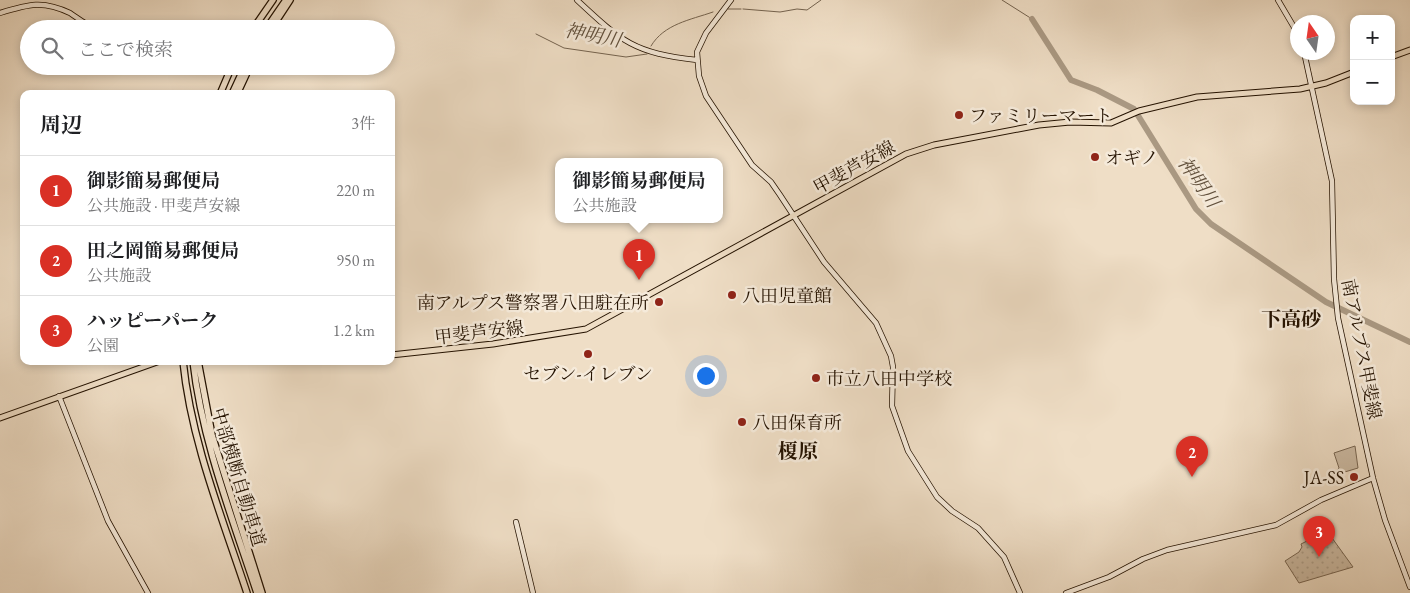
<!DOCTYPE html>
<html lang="ja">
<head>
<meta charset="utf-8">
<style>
  body { margin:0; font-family:"EB Garamond","Noto Serif JP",serif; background:#f6f6f6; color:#202124 }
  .controls { position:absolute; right:15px; top:15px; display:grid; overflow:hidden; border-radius:10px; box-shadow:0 2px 8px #0003 }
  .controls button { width:45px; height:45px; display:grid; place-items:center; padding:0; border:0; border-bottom:1px solid #e0e0e0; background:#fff; color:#202124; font:25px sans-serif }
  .compass { position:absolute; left:1290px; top:15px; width:45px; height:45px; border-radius:50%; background:#fff; box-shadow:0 2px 8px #0003; rotate:347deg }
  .you { position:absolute; left:705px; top:375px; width:18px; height:18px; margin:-12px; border:4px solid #fff; border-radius:50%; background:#1a73e8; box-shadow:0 0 0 8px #1a73e833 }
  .badge { display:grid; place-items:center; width:32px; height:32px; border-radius:50%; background:#d93025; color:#fff; font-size:16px; font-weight:700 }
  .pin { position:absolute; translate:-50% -41px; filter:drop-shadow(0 1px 2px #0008) }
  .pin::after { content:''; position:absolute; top:26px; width:18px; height:15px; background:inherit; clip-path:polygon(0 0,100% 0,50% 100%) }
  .popup { position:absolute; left:555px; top:158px; width:168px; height:65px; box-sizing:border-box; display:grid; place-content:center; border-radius:10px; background:#fff; filter:drop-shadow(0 1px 4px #0005); font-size:16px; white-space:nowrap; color:#757577 }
  .popup b { font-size:19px; color:#202124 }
  .popup::after { content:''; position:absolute; left:50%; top:100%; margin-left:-10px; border:10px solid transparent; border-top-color:#fff }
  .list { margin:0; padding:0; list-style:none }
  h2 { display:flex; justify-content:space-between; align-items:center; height:65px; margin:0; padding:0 20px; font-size:21px }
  h2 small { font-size:16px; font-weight:400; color:#757577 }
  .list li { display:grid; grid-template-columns:32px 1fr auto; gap:15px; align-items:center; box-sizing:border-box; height:70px; padding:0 20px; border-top:1px solid #e0e0e0 }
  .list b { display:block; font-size:19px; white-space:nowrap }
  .list p { margin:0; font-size:16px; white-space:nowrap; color:#757577 }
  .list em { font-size:16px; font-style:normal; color:#757577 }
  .icon { flex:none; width:28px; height:28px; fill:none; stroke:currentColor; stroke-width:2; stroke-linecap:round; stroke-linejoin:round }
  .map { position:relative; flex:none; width:1410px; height:593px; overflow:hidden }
  .search { position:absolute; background:#fff; box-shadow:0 2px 8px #0003; left:20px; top:20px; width:375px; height:55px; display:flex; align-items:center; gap:12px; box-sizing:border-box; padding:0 18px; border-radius:28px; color:#757577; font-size:19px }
  .panel { position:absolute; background:#fff; box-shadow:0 2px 8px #0003; left:20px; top:90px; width:375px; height:275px; border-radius:10px }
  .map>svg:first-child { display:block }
  .park { fill:url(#park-dots); stroke:#786652 }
  .garden { fill:#ccbba4; stroke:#786652 }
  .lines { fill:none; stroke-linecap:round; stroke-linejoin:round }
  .stream { stroke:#74634f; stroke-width:1 }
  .river { stroke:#aa9983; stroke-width:6 }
  .secondary-casing { stroke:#241200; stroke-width:6 }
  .primary-casing { stroke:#241200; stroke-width:7 }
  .highway-casing { stroke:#241200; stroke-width:8 }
  .secondary { stroke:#f5eada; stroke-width:4.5 }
  .primary { stroke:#efdec6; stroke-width:5 }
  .highway { stroke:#efdec6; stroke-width:5.5 }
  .poi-dot { fill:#8f2418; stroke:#f5eada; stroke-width:2 }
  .labels { text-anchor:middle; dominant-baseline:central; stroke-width:5; stroke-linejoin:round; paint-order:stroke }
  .poi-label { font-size:18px; fill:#241200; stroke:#f5eada; text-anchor:start }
  .street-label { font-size:18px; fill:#241200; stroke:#f5eada }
  .water-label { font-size:19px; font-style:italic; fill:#604f3b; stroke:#f5eada }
  .quarter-label { font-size:20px; font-weight:bold; fill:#241200; stroke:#f5eada }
</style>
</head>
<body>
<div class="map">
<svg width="1410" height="593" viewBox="0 0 1410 593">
  <defs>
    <pattern id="park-dots" width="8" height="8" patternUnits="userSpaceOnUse" patternTransform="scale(1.25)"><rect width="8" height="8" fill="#ccbba4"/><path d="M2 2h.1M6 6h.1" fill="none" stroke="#afa08b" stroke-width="1.8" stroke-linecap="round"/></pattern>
  </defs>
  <rect width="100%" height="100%" fill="#efdec6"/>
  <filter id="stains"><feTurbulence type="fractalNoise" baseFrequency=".004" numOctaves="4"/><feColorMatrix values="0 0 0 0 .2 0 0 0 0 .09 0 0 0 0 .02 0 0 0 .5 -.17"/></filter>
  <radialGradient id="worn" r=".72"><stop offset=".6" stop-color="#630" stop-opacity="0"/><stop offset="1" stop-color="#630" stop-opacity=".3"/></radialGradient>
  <!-- park -->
  <path class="park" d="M1327,531L1353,567L1299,583L1285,561L1299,552L1302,547L1301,544Z"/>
  <!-- garden -->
  <path class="garden" d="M1355,446L1358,468L1338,474L1337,470L1339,468L1334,453Z"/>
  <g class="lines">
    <!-- stream -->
    <path class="stream" d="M1002,0L1032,19
      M728,9H741
      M743,9L780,12L797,9L807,10L821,0
      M536,34L564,48L626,57L647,54
      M651,46C664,24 690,20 713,12"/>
    <!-- river -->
    <path class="river" d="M1032,19L1071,80L1097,90L1134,109L1196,209L1211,224L1326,302L1410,342"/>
    <!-- secondary casing -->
    <g class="secondary-casing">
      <path id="secondary" d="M577,0C622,42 634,53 697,60
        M731,0L706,33L697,52L699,76L706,96L752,165L771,182L780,195L824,262L876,323L891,356L893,367L892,406L908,451L937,497L952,511L978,528L1004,557L1020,593
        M1278,0L1298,34
        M0,13C29,4 43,0 70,13C79,19 87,26 98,29
        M114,29H120
        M1304,52L1332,181L1334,279L1338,318L1373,478L1385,520L1410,587
        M59,396L108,521L148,593
        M516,522L533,593
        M1066,593L1109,577L1143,559L1167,550L1276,525L1321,500L1373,478"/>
    </g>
    <!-- primary casing -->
    <g class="primary-casing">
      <path id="primary" d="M1391,57L1410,50
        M391,355L493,344L586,329L906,154L934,145L1039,125L1070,122L1111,123L1139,111L1197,97L1300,89L1326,83L1354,72
        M0,418L160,361"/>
    </g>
    <!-- highway casing -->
    <g class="highway-casing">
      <path id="highway" d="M253,29L273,0
        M266,29L286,0
        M271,29L290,0
        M220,94L232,66
        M232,94L245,66
        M237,94L250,66
        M183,361C191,441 222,517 247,593
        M193,361C202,441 232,517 257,593
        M198,361L212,435L262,593"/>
    </g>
    <!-- secondary -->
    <use href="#secondary" class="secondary"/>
    <!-- primary -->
    <use href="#primary" class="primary"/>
    <!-- highway -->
    <use href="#highway" class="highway"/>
  </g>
  <!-- markers -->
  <g class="poi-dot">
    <circle cx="959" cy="115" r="5"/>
    <circle cx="1095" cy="157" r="5"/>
    <circle cx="732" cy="295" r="5"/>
    <circle cx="659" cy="302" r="5"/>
    <circle cx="588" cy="354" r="5"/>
    <circle cx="816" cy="378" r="5"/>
    <circle cx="742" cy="422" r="5"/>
    <circle cx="1354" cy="477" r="5"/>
  </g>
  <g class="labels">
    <!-- poi labels -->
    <g class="poi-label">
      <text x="969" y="115">ファミリーマート</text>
      <text x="1105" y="157">オギノ</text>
      <text x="742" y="295">八田児童館</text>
      <text x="649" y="302" text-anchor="end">南アルプス警察署八田駐在所</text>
      <text x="588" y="373" text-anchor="middle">セブン-イレブン</text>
      <text x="826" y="378">市立八田中学校</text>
      <text x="752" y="422">八田保育所</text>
      <text x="1344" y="477" text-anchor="end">JA-SS</text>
    </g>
    <!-- street labels -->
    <g class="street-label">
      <text transform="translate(854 167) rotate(-29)">甲斐芦安線</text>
      <text transform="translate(479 332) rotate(-7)">甲斐芦安線</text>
      <text transform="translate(1362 349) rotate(79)">南アルプス甲斐線</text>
      <text transform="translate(239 477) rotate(73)">中部横断自動車道</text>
    </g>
    <!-- water labels -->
    <g class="water-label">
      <text transform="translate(593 35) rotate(11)">神明川</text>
      <text transform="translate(1199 182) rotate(55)">神明川</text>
    </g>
    <!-- quarter labels -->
    <g class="quarter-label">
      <text x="1291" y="319">下高砂</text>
      <text x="798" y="451">榎原</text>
    </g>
  </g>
  <rect width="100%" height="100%" filter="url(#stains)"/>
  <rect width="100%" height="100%" fill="url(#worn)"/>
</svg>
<div class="controls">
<button>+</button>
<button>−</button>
</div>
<svg class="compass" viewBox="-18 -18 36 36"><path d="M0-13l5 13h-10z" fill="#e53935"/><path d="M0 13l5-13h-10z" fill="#757577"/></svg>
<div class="you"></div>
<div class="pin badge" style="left:639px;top:280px">1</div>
<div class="popup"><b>御影簡易郵便局</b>公共施設</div>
<div class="pin badge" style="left:1192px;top:477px">2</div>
<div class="pin badge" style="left:1319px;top:557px">3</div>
<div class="search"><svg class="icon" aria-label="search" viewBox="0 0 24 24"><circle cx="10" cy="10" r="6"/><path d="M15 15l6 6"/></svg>ここで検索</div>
<section class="panel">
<h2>周辺<small>3件</small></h2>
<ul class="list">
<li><span class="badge">1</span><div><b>御影簡易郵便局</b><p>公共施設 · 甲斐芦安線</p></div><em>220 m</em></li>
<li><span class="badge">2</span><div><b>田之岡簡易郵便局</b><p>公共施設</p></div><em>950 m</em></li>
<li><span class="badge">3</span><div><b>ハッピーパーク</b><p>公園</p></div><em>1.2 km</em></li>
</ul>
</section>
</div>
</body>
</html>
